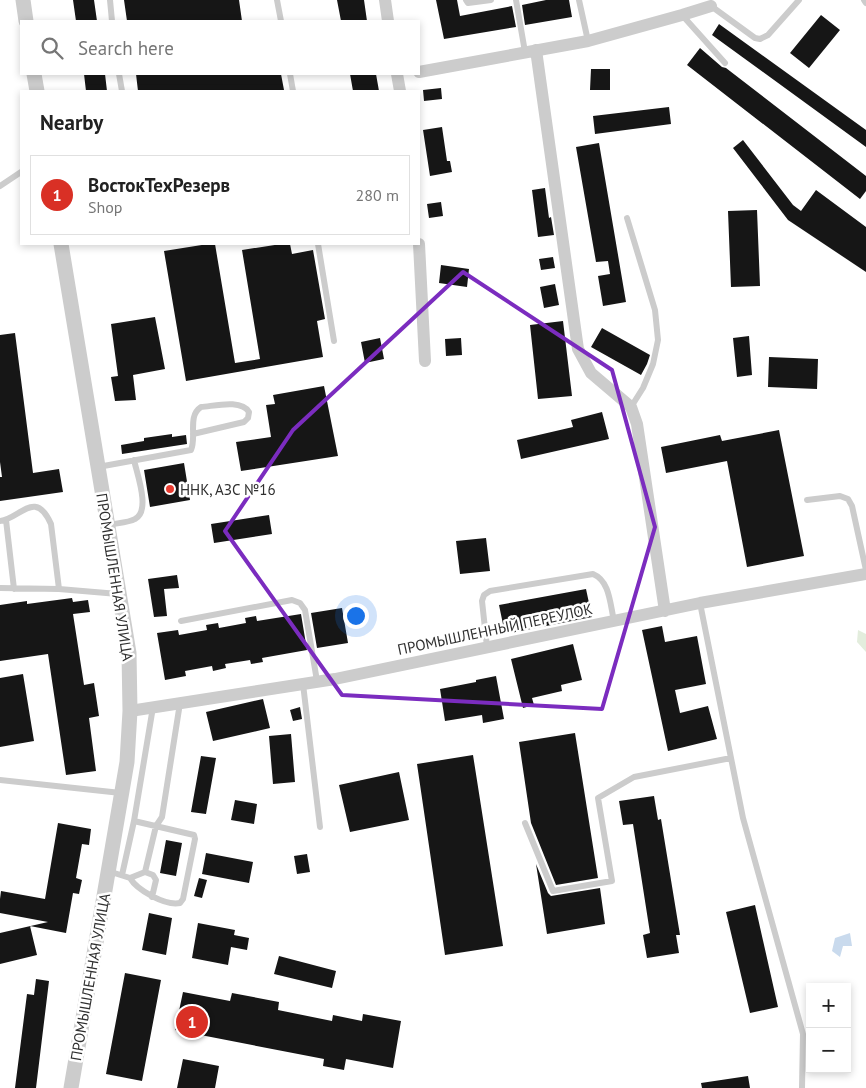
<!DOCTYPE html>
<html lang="en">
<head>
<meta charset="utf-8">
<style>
  body { margin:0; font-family:"PT Sans",sans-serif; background:#f6f6f6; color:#222 }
  .controls { position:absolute; right:15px; bottom:15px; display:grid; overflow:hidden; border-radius:0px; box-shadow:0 2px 8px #0003 }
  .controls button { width:45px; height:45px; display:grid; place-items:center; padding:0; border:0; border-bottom:1px solid #e0e0e0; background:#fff; color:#222; font:25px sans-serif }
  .you { position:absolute; left:355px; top:615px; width:18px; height:18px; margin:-12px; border:4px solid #fff; border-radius:50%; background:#1a73e8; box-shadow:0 0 0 8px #1a73e833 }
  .badge { display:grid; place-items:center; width:32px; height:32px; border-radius:50%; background:#d93025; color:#fff; font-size:16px; font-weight:700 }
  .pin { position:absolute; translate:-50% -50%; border:2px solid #fff; box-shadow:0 1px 5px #0006 }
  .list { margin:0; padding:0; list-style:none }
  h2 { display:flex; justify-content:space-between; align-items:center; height:65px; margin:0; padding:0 20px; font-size:21px }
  h2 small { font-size:16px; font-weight:400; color:#767676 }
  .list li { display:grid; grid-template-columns:32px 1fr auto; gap:15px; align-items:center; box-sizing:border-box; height:80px; margin:0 10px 10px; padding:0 10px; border:1px solid #e0e0e0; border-radius:0px }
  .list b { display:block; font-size:19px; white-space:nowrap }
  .list p { margin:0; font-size:16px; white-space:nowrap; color:#767676 }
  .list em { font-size:16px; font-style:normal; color:#767676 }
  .icon { flex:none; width:28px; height:28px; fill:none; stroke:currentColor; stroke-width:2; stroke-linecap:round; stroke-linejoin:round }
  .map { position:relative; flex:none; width:866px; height:1088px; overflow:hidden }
  .search { position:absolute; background:#fff; box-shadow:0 2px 8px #0003; left:20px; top:20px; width:400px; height:55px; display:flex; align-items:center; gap:12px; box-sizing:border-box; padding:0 18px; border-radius:0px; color:#767676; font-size:19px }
  .panel { position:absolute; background:#fff; box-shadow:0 2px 8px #0003; left:20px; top:90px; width:400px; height:155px; border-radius:0px }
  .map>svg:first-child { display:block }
  .green { fill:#e3eddd }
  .water { fill:#c9daed }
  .building { fill:#161616 }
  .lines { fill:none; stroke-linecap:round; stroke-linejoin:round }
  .service { stroke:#ccc; stroke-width:6 }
  .minor { stroke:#ccc; stroke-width:12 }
  .tertiary { stroke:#ccc; stroke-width:15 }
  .marked { fill:none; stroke:#7b2cbf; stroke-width:4; stroke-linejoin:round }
  .poi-dot { fill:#e83b30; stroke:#fff; stroke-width:2 }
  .labels { text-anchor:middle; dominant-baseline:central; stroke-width:5; stroke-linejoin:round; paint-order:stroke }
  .poi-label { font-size:15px; fill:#2f2f2f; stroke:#fff; text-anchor:start }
  .street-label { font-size:15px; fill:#2f2f2f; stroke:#fff }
</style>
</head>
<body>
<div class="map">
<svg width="866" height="1088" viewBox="0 0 866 1088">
  <rect width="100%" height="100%" fill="#fff"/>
  <!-- green -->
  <path class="green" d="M858,630L866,634V652L857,642Z"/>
  <!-- water -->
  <path class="water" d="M850,933L852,946H843L840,957L832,951L835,938Z"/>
  <!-- building -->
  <path class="building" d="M73,0H94L97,21H76Z
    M124,0H239L242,21H127Z
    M337,0H364L367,21H341Z
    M436,0H457L460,16L512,6L516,27L444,39Z
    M546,0H569L572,17L525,25L522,5Z
    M821,15L840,30L809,68L790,53Z
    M719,24L866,130V147L712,35Z
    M700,48L722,67L726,68L866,176V191L860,199L687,65Z
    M591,69H610V90H590Z
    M84,74H105L107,91H86Z
    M136,74H250L251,75L281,74L284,90L138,91Z
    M350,74H376L379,91H353Z
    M441,88L442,99L424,101L423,90Z
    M669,107L671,124L595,134L593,116Z
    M442,127L447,161H450L452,172L430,176L423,130Z
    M743,140L793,205L801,211L816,190L866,227V272L788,220L733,148Z
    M599,143L626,302L603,306L598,276L610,274L608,261L596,262L576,147Z
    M545,188L549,218L551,217L554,235L538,237L532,190Z
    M441,202L443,216L429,218L427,204Z
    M757,210L760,286L731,287L728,211Z
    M208,244H215L235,363L260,359L242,250L281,244H290L292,254L313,250L325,319L317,321L323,357L186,381L164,251Z
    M553,257L555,268L541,270L539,259Z
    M441,265L469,269L467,287L439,283Z
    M555,284L559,305L544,308L540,287Z
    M155,317L165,369L133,375L136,400L115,401L111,377L118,376L111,324Z
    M563,321L572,396L538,399L530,325Z
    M602,328L650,355L647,364L641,375L591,347Z
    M15,333L33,473L59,469L63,492L0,501V477H2L0,462V335Z
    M749,336L752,375L737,377L733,338Z
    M380,338L384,359L365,363L361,342Z
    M461,338L462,355L446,356L445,339Z
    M769,357L818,359L817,389L768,387Z
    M324,386L338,456L241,471L236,442L271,437L266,405L275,404L273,395Z
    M602,412L609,439L521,459L517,440L573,427L571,420Z
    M779,430L804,556L747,567L727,461L666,473L661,447L720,435L722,441Z
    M172,434V437L186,435L187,444L122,454L121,445L144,441V438Z
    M184,463L190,500L150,507L144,470Z
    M269,515L272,534L214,543L211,524Z
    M486,538L490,571L460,574L456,541Z
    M177,575L179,588L164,589L167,616L154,617L148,579Z
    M586,589L592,617L505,634L499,605Z
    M72,598L73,602L88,600L90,612L73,614L84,685L94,683L99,716L89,718L96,771L66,775L48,654L0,661V605L27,601V604Z
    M342,608L348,643L317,648L311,613Z
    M301,614L307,650L262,658L263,662L251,664L250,660L225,664L226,668L213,671L212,666L185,671L186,676L165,680L157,633L178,630L179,635L207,630L206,625L218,623L219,628L246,623L245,618L256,616L257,621Z
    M662,626L665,642L697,636L706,684L675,690L680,713L708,706L717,739L668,751L642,630Z
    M573,644L582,680L561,685L562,691L532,698L534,705L523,708L511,659Z
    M23,674L34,741L0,747V678Z
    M496,676L504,719L483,723L482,715L445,721L440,689L476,682V680Z
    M263,699L270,728L213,741L206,712Z
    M300,707L302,719L293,721L290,710Z
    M575,733L598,878L556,885L531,823L519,742Z
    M291,734L295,782L273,784L269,736Z
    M473,755L503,946L445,955L417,764Z
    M201,756L216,758L206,814L191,812Z
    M399,772L409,820L350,832L339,785Z
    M654,796L658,820L661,819L680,935H676L679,953L647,958L643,935L650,933L633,824L623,825L619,801Z
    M235,800L257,804L254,824L231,820Z
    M58,823L91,829L89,845L82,844L76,878L82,880L79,894L73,893L66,933L30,926L37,955L0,964V933L48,922L0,913V899L1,891L45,899Z
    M166,840L182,843L176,876L160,873Z
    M206,853L253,862L249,883L202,874Z
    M307,854L310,872L297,874L294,856Z
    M536,864L548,893L551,896L600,888L605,924L547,934Z
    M199,878L207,880L202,898L194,896Z
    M755,905L778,1007L750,1013L726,912Z
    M149,913L172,918L166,955L142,950Z
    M198,923L235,930L234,935L249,938L247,950L231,947L228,965L192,958Z
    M279,956L336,971L332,988L274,974Z
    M125,973L161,980L142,1081L106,1074Z
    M36,979L49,981L36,1088H15L27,994L34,995Z
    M183,992L230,1001L232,993L279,1002L278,1010L332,1021L333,1015L362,1021L363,1014L401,1021L393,1068L346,1059L344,1070L323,1066L324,1059L175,1030Z
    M183,1059L219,1066L215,1088H177Z
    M748,1076L750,1088H702L701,1083Z"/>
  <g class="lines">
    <!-- service -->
    <path class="service" d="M110,0L112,21
      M277,0L281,21
      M466,0L468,3L491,0
      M516,0L525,52
      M579,0L588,41
      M864,0L866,3
      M711,6L755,38L760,39L768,35L799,0
      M682,15L725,63
      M119,74L122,91
      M290,74L293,91
      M0,186L21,172
      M627,218L655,310L658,340L653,364L643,388L631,407
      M318,244L334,341
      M98,467L191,450C197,437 187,416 201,407C215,406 241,399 249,412L248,418L244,422L193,434
      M807,500L840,496L848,499L852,506L866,570
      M6,520L14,589
      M0,521C20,519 35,488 51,524L59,589
      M108,525C116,523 128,523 135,519C151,511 137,474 134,460
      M0,588L59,589L118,594
      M700,603L743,818L803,1034L802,1088
      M181,621L292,600L300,603L305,610L317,681
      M487,647L482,601L484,595L490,591L593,574C610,581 610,604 614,621
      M303,684L320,827
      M0,780L121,793
      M525,823L553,891L612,881L598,798L634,777L731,758
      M108,871L130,878C137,890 165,906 180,903L183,899L195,839L194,835L134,821
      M145,872L156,826L162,817L180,703
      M122,875L134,821L153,707
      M130,878L145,872L153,875L156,880L152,897"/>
    <!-- minor -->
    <path class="minor" d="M385,0L388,21
      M536,50L578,349L591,373L631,407L637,424L665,611
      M419,72L588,41L682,15L711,6
      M397,74L400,91
      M419,244L425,361
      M130,711L335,679L700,603L866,574"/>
    <!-- tertiary -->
    <path class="tertiary" d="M23,0L26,21
      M34,74L37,91
      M61,244L129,653L130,711L127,762L71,1088"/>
  </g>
  <!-- marked area -->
  <path class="marked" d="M463,272L612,370L655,527L602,709L342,695L225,531L293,430Z"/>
  <!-- markers -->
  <circle class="poi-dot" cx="170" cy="489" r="5"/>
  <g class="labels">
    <!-- poi labels -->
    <g class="poi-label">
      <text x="180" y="489">ННК, АЗС №16</text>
    </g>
    <!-- street labels -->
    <g class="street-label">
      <text transform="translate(115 577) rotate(81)">ПРОМЫШЛЕННАЯ УЛИЦА</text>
      <text transform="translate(495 629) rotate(-12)">ПРОМЫШЛЕННЫЙ ПЕРЕУЛОК</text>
      <text transform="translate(90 977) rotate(-80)">ПРОМЫШЛЕННАЯ УЛИЦА</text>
    </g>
  </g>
</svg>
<div class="controls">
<button>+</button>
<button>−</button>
</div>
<div class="you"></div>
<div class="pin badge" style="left:192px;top:1022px">1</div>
<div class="search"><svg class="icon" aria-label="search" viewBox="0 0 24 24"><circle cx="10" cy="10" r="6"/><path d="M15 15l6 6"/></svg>Search here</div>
<section class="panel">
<h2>Nearby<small></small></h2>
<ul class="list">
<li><span class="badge">1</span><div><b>ВостокТехРезерв</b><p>Shop</p></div><em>280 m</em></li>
</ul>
</section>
</div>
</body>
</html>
